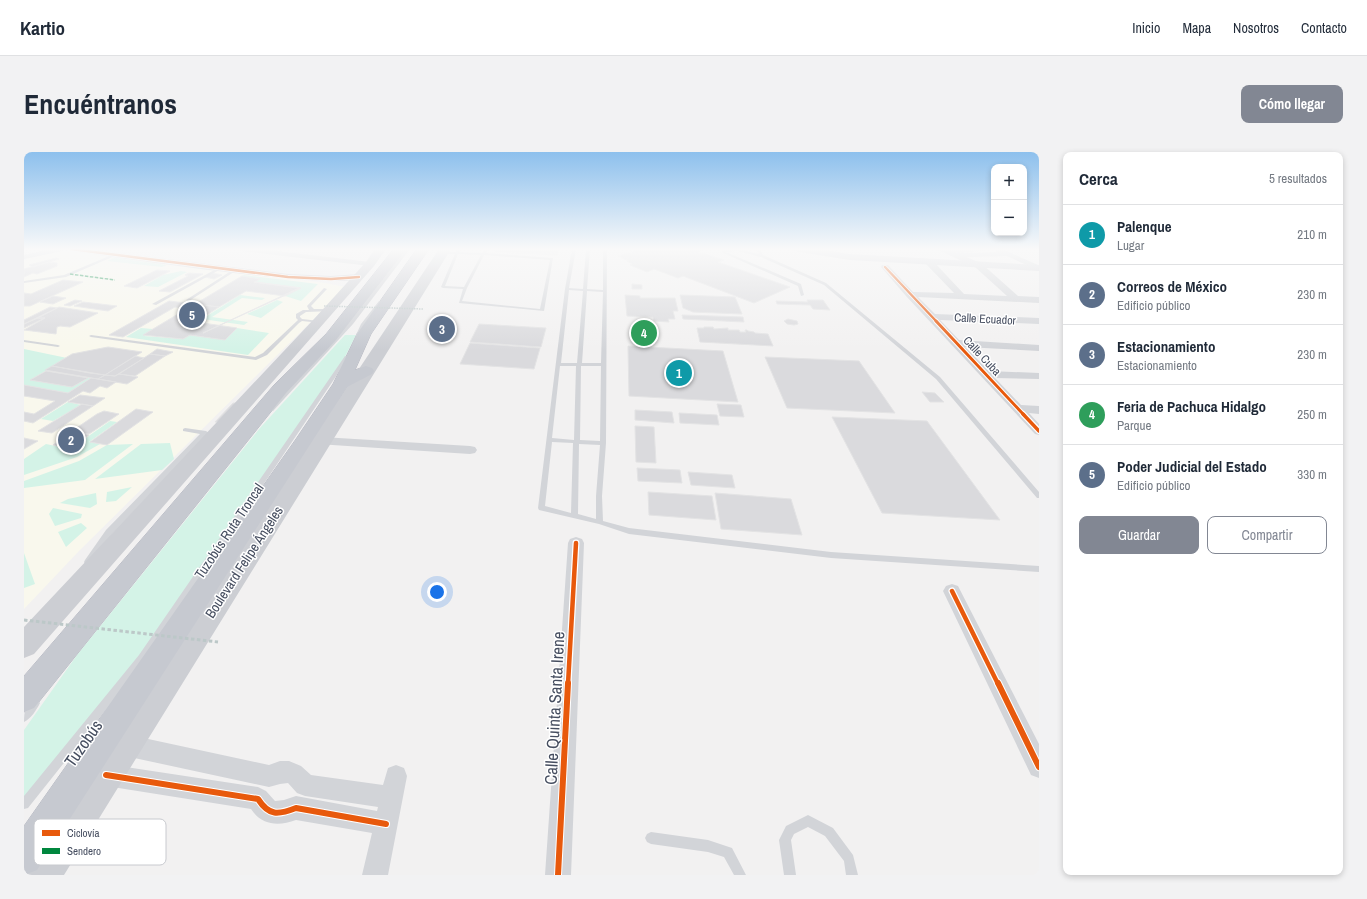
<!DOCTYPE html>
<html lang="es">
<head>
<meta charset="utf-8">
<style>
  body { margin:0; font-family:"Archivo Narrow",sans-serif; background:#f2f2f3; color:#1f2937 }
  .controls { position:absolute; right:12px; top:12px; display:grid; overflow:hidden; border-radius:8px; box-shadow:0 2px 6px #0003 }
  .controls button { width:36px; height:36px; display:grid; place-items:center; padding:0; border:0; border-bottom:1px solid #e0e1e3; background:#fff; color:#1f2937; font:20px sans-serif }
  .you { position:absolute; left:413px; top:440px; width:14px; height:14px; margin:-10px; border:3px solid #fff; border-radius:50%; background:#1a73e8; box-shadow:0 0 0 6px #1a73e833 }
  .badge { display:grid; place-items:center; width:26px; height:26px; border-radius:50%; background:#828793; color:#fff; font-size:13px; font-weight:700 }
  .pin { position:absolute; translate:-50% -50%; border:2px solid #fff; box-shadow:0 1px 4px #0006 }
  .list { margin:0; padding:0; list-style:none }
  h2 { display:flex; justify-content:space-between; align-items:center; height:52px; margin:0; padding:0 16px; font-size:17px }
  h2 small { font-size:13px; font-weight:400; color:#747a83 }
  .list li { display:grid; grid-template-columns:26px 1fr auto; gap:12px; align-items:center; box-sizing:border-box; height:60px; padding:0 16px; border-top:1px solid #e0e1e3 }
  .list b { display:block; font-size:15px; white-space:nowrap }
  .list p { margin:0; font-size:13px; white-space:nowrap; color:#747a83 }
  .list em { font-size:13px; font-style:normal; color:#747a83 }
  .actions { display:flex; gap:8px; padding:12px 16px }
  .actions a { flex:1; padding:9px 0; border:1px solid #828793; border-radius:8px; text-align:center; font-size:14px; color:#828793 }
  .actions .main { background:#828793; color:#fff }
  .map { position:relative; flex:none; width:1015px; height:723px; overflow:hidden; border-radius:8px }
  header { display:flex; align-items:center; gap:24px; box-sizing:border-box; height:56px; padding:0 20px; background:#fff; border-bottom:1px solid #e0e1e3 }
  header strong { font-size:19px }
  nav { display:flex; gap:22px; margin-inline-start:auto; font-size:14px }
  .intro { display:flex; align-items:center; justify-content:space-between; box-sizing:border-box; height:96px; padding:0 24px }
  h1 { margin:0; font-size:28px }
  .button { padding:10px 18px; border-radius:8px; background:#828793; color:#fff; font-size:14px; font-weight:700 }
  main { display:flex; gap:24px; padding:0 24px }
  aside { flex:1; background:#fff; border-radius:8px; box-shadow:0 2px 6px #0003 }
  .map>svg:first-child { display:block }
  .commercial { fill:#f9f8ed }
  .green { fill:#d4f3e7 }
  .building { fill:#dadadd; stroke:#e3e3e4 }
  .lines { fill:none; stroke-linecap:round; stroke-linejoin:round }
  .trunk-casing { stroke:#b6b8c2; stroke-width:1 }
  .service { fill:#d2d4d8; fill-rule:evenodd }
  .minor { fill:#d2d4d8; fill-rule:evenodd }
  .secondary { fill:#d1d2d8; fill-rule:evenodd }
  .primary { fill:#ccced3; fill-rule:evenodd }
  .trunk { fill:#c6c9d0; fill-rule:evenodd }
  .path-bridge-far1 { stroke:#bcc8c8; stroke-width:1.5; stroke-dasharray:1.5 1; stroke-linecap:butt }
  .path-bridge { stroke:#bcc8c8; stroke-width:3; stroke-dasharray:3.5 2.5; stroke-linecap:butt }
  .quiet { stroke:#00873e; stroke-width:1.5; stroke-dasharray:3.5 1.5; stroke-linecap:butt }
  .cycleway-far4-casing { stroke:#fff; stroke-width:4 }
  .cycleway-far3-casing { stroke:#fff; stroke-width:5 }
  .cycleway-far2-casing { stroke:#fff; stroke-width:6 }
  .cycleway-far1-casing { stroke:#fff; stroke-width:7 }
  .cycleway-casing { stroke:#fff; stroke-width:8 }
  .cycleway-far4 { stroke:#e8590c; stroke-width:2.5 }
  .cycleway-far3 { stroke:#e8590c; stroke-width:3 }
  .cycleway-far2 { stroke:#e8590c; stroke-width:3.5 }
  .cycleway-far1 { stroke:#e8590c; stroke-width:4.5 }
  .cycleway { stroke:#e8590c; stroke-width:6 }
  .labels { text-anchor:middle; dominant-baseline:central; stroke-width:3; stroke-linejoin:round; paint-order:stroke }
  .far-street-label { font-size:12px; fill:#464e60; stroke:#fff }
  .street-label { font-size:14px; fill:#464e60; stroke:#fff }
  .near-street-label { font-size:17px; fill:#464e60; stroke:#fff }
  .key { fill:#fff; stroke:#c8cacf; stroke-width:1 }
  .key-label { font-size:11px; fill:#464e60 }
</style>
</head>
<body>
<header>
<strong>Kartio</strong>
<nav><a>Inicio</a><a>Mapa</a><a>Nosotros</a><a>Contacto</a></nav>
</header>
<div class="intro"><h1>Encuéntranos</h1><a class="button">Cómo llegar</a></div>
<main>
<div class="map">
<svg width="1015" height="723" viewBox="0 0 1015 723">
  <rect width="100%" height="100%" fill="#f2f1f1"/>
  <!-- commercial -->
  <path class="commercial" d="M36,99H48L301,131L322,135L55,399L0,457V108L25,101Z"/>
  <!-- green -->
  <path class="green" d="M90,106H93L143,113L138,115L83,109Z
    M157,119L163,120L134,135L120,134L139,123Z
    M220,123L294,132L277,149L261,144L276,136L231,130L218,124Z
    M216,143L241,146L238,148L218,146L188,165L224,170L220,173L178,167Z
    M253,148L259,150L237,166L223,162Z
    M117,176L129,177L120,184L159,187L166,183L201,188L213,176L245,181L224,203L102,185Z
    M321,183H332L320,207L115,506L0,646V578L53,503L236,276Z
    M0,197L43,206L6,228L48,235L64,226H67L44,241L0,233Z
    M44,250L57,253L29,269L17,267Z
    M86,269L93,270L65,290L76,292L53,305L0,323V307L22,292L46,297Z
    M146,291L150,307L138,318L71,327L117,292Z
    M109,292L61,328L0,336V329L55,309L83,293Z
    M108,335L92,349L82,350L83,340Z
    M72,341L73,352L66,356L36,351L44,347Z
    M29,356L58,362L57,366L31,374L25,362Z
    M57,371L63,376L42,395L34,380Z
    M0,401L11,432L0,436Z"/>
  <!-- building -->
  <path class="building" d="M472,97H536L533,103L470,100Z
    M617,97H678L680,98L675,100L700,108L694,110L766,135L730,151L659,124L654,126L630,117L623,120L606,113L608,112L603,109H605L594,104Z
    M923,97H959L962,98L934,102Z
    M32,106L35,107L9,115L5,113Z
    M25,110L33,111V114L13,122L9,121L0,125V117Z
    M133,118L146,119L113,136L100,134Z
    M165,121L179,122L146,140L135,139L164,124L161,123Z
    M189,121L198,123L190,127L181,125Z
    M218,124L236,127L231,130L277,136L261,144L222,139L195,155L171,152Z
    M39,128L59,130L6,154H0V141L7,142Z
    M230,130L277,136L179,181L275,136Z
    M608,132L618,133V137H608Z
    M601,143L616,144V146H651L654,159H649L651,167H644L645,170L630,169L629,165L603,164Z
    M656,143L711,145L718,162L669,160L659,156Z
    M29,144L42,146L29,152L16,150Z
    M51,148L58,149L46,154L40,153Z
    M783,148H799L806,158L789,157L786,153L753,152L752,149L784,150Z
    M145,149L195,155L172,170L213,176L201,188L166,183L159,187L119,183L164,156L151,155L99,185L85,183Z
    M59,150L93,154L84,159L50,154Z
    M26,155L33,156L0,172V168Z
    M35,155L74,161L46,175L36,174L33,175L32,182L0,178L21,166H14Z
    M658,163L719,165L720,170L659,167Z
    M14,166H21L0,176V172Z
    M764,167L773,169L774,172L770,173L763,172L760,169Z
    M455,172L522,176L517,195L446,190Z
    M680,175H689L690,177L704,176V178H715L716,180H722L721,178H723L724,179L730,180L731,181L744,182L749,194L676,190L673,176H680Z
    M446,191L516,196L510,217L436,212Z
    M604,194L699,199L714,250L605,244Z
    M84,195L118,200L81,223L28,214L48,202Z
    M133,197L149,200L141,204L126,202Z
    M126,202L141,204L111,224L95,222Z
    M111,204L120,206L91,224L81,223Z
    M741,205L835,209L871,261L763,256Z
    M28,214L65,221L81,223L74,227L21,218Z
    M22,219L64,226L48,235L6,228Z
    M95,222L114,225L103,232L74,227L81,223L91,224Z
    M67,226L92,230L83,236L76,234L66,241L59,239L9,271L0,269V260L10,262L31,249L0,244V233L44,241Z
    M898,240L911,241L920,250H906Z
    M56,243L81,246L69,254L44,250Z
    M209,251H213L195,270H191Z
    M58,252L69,254L28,281L14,279Z
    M693,252L717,253L720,265L696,264Z
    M112,257L129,260L83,293L66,290Z
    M611,258L648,260L650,271L611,268Z
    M80,259L95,262L65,282L48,279L73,262Z
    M655,261L693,263L695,273L656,271Z
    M808,265L903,269L976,368L858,361Z
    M611,274L630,275L632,311L612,310Z
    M48,280L65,283L46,296L29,293Z
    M0,286L14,289L0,297Z
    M613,316L656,318L658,331L614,329Z
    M664,320L708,323L711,336L667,333Z
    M624,340L688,344L692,368L625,363Z
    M691,341L767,347L778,383L697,377Z"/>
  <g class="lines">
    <!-- trunk casing -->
    <g class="trunk-casing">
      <path id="trunk" d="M370,97H382L312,188L262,241L10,556L0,560V524L250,233L302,182Z
        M393,97H405L347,182L331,218L342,214L348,216L350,219L348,222L323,235L13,718L0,723V674L272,287L309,232L333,182Z"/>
    </g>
    <!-- service -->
    <path class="service" d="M382,97H386L329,172L249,259H245V257L325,170Z
      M433,97H437L435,100L458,101L461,97H465L462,101L529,106L520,159L435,151L439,137L419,136L417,135L431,102H419L417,101L419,100H432ZM434,102L457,103L440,135L421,134ZM460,103L526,108L516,157L438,149L443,136Z
      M548,97H552L545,136L559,137L562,97H566L563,137L579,138V97H583L582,291L578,344L579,369L605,376L807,400L1015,414V420L807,406L605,382L575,372L515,358L514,356L541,137ZM545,138L559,139L553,211H537ZM563,139L579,140L577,211H558ZM536,214H552L550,288L528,286ZM557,214H577L576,289L556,288ZM528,290L549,291L547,361L521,354ZM555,292L576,293L572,344V367L554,362Z
      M703,97H714L735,102L732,97H736L739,103L802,131L916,225L1015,340V346H1013L912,227L800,133L737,105L713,99L702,100L777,132L780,143L777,144L774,134L697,100Z
      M90,102L93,103L42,125L0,131V129L40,123Z
      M194,116L197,117L132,153L128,152Z
      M210,117L213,118L165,149L162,148Z
      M300,136L303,137L287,154L290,157H306L308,158V159L282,160L276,164V165L278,167L295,169H297V171L278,169L275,171L243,203L232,208L67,185L65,184L67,183L231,205L239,201L274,168L272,166V162L279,158H285L283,154Z
      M355,149L358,150L341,172L336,184H332V183L337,172Z
      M0,188L34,193L36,194L34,195L0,190Z
      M321,204L325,205L121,509L4,656L0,657V644L115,503Z
      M161,276L182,279L185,281L182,283L88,382L67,412H61L60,410L61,408L82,378L176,282L159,279V277Z
      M11,547L14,548L16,551C13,557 7,567 0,570C0,560 1,551 11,547Z
      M784,663L809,676L829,703L834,723H822L820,709L801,684L784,675L770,682L767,688L772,723H760L755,688L762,674Z
      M627,680L684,688L708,696L722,723H710L700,705L684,700L627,692L623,690L621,686L623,682Z"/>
    <!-- minor -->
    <path class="minor" d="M26,97H40L39,99L0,107V103Z
      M43,97H63L264,122L307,124L335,122L339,125C322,141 84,104 47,99Z
      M213,97H236L346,110L350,112L346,114L217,99Z
      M912,97H922L933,101L972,100L971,97H978L1014,113L1013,115H1007L983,104L942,105L957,111L994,144L1015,145V151L894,145L911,162L1015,166V172L916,168L935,188L1015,193V199L941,195L965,219L1015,221V227L971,226L997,253L1015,254V262L1005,261L1015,272V283L1011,282L882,144L857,115L858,113H864L889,140L930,141L902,112V108H908L940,142L983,144L951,115Z
      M298,285L446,294L451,295L453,298L451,301L446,302L293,292L292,289L293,286Z
      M552,385L558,387L560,391L547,723H521L544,391L546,387Z
      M928,432L934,434L1015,592V626L1007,623L919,439L922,434Z
      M101,582L245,613L256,609H265L277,614L287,623L359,633L364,616L372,613L380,616L383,624L364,723H338L348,681L272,668C255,674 238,674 227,657L82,634L74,631L71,623L74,615L82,612L234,635L242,639L251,649L260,648L272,644L353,659L354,655L281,644L273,641L264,631L256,632L245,635L101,604L93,601L90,593L93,585Z"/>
    <!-- secondary -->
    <path class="secondary" d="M770,97H795L826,102L1015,113V119L826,108L775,100L771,99Z"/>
    <!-- primary -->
    <path class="primary" d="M351,97H362L350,114L10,502L0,506V475L290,167L342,110Z
      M415,97H427L40,723H1L6,710Z"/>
    <!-- trunk -->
    <use href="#trunk" class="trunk"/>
    <!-- path-bridge-far1 -->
    <path class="path-bridge-far1" d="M300,154L399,157"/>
    <!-- path-bridge -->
    <path class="path-bridge" d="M0,468L194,490"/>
    <!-- quiet -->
    <path class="quiet" d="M46,122L91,128"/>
    <!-- cycleway-far4 casing -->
    <g class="cycleway-far4-casing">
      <path id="cycleway-far4" d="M47,97L264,125L307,127L335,125
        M861,115L913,170"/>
    </g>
    <!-- cycleway-far3 casing -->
    <g class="cycleway-far3-casing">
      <path id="cycleway-far3" d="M912,169L1000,263"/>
    </g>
    <!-- cycleway-far2 casing -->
    <g class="cycleway-far2-casing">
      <path id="cycleway-far2" d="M999,262L1015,279"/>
    </g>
    <!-- cycleway-far1 casing -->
    <g class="cycleway-far1-casing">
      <path id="cycleway-far1" d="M928,439L974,532
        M544,532L552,391"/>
    </g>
    <!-- cycleway casing -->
    <g class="cycleway-casing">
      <path id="cycleway" d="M974,531L1015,615
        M82,623L234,647C245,664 254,663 272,656L362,672
        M534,723L544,531"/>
    </g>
    <!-- cycleway-far4 -->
    <use href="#cycleway-far4" class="cycleway-far4"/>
    <!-- cycleway-far3 -->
    <use href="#cycleway-far3" class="cycleway-far3"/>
    <!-- cycleway-far2 -->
    <use href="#cycleway-far2" class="cycleway-far2"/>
    <!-- cycleway-far1 -->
    <use href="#cycleway-far1" class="cycleway-far1"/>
    <!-- cycleway -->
    <use href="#cycleway" class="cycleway"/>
  </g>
  <!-- sky -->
  <linearGradient id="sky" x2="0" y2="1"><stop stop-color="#8dc0ed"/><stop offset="0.49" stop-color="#f9f9f9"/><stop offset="1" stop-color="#f9f9f9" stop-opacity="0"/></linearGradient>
  <rect width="1015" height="198" fill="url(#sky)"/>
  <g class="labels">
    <!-- far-street labels -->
    <g class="far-street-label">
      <text transform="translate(961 167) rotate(3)">Calle Ecuador</text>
      <text transform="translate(958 204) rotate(47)">Calle Cuba</text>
    </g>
    <!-- street labels -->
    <g class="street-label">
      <text transform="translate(205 379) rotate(-56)">Tuzobús Ruta Troncal</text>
      <text transform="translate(220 410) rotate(-57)">Boulevard Felipe Ángeles</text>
    </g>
    <!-- near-street labels -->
    <g class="near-street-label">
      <text transform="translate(530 556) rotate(-87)">Calle Quinta Santa Irene</text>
      <text transform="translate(59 591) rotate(-55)">Tuzobús</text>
    </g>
  </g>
  <!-- legend -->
  <rect x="10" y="667" width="132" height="46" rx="6" class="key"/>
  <rect x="18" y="678" width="18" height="6" fill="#e8590c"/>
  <rect x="18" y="696" width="18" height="6" fill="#00873e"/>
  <g class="key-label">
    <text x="43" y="685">Ciclovía</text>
    <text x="43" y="703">Sendero</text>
  </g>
</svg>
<div class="controls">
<button>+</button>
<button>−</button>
</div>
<div class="you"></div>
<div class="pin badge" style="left:655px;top:221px;background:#0f9aa8">1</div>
<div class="pin badge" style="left:47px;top:288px;background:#5c6f8a">2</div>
<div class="pin badge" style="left:418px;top:177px;background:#5c6f8a">3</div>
<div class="pin badge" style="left:620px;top:181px;background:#2e9e5b">4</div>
<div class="pin badge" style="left:168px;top:163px;background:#5c6f8a">5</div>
</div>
<aside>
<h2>Cerca<small>5 resultados</small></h2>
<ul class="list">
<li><span class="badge" style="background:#0f9aa8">1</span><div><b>Palenque</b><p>Lugar</p></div><em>210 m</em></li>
<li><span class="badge" style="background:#5c6f8a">2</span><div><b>Correos de México</b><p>Edificio público</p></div><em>230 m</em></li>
<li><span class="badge" style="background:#5c6f8a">3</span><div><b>Estacionamiento</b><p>Estacionamiento</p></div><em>230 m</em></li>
<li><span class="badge" style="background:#2e9e5b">4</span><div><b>Feria de Pachuca Hidalgo</b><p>Parque</p></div><em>250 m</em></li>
<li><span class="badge" style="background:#5c6f8a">5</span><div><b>Poder Judicial del Estado</b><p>Edificio público</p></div><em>330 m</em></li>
</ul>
<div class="actions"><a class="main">Guardar</a><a>Compartir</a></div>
</aside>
</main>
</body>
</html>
